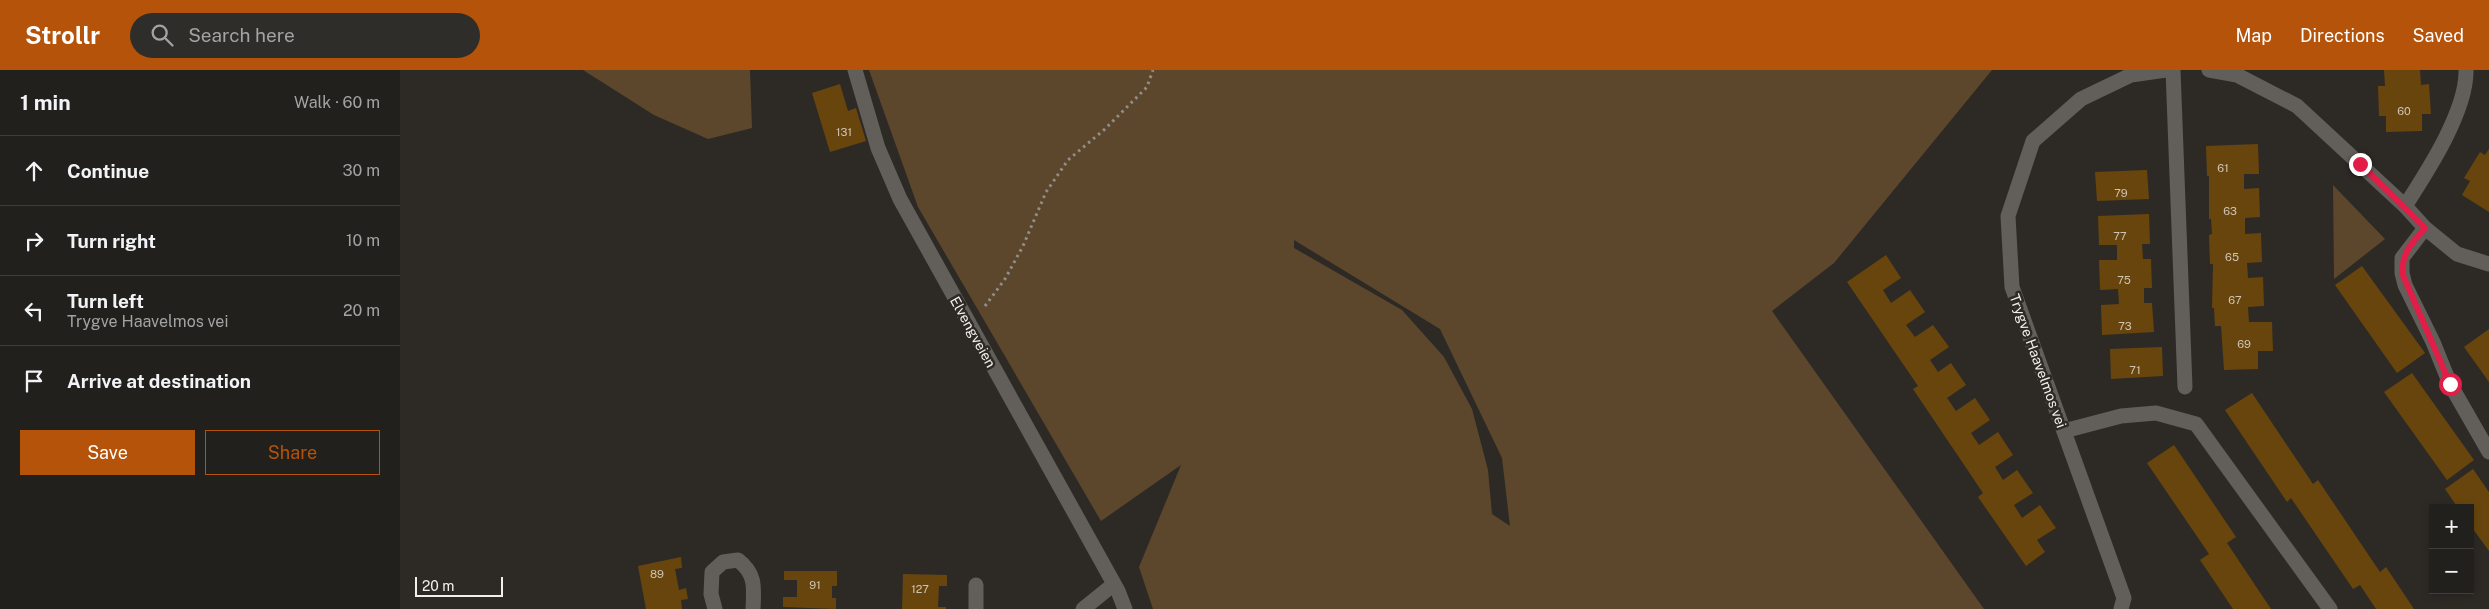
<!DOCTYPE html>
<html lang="en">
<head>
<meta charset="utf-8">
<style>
  body { margin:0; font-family:"Public Sans",sans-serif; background:#2e2d29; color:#f1f3f6 }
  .controls { position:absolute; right:15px; bottom:15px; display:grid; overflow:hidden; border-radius:0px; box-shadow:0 2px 8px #0003 }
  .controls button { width:45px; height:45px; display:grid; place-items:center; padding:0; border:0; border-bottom:1px solid #3f3e3b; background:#22201c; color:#f1f3f6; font:25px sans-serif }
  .scale { position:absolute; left:15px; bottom:12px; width:88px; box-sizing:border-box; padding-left:5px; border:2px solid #f1efec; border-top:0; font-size:14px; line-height:18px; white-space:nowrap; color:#f1efec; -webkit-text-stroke:4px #2d2a26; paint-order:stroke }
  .stop { position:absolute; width:15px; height:15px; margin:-11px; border:4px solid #e11d48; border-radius:50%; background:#fff }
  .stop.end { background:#e11d48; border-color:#fff; box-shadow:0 1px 5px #0008 }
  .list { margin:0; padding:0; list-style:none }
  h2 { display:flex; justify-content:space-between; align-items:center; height:65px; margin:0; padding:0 20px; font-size:21px }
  h2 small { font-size:16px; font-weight:400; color:#a2a3a3 }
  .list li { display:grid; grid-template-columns:32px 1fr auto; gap:15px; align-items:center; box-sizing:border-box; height:70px; padding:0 20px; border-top:1px solid #3f3e3b }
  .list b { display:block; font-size:19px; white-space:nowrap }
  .list p { margin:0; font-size:16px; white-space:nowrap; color:#a2a3a3 }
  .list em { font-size:16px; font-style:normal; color:#a2a3a3 }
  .actions { display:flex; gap:10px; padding:15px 20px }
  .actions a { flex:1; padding:11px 0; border:1px solid #b45309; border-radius:0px; text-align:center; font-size:18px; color:#b45309 }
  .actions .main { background:#b45309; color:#fff }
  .icon { flex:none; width:28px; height:28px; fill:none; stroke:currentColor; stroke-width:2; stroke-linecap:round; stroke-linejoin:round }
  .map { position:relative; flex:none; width:2089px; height:539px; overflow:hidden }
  header { display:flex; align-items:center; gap:30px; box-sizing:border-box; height:70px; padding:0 25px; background:#b45309; color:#fff }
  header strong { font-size:24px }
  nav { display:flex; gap:28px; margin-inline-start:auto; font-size:18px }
  .search { width:350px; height:45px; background:#2e2d29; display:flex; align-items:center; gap:12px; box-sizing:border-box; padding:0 18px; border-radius:28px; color:#a2a3a3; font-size:19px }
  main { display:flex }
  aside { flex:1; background:#22201c }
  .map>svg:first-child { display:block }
  .green { fill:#5c472c; fill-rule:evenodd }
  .building { fill:#68450d }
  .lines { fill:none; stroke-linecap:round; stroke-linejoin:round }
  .path { stroke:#918e8b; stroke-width:3; stroke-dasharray:2.5 4; stroke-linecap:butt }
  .lane { stroke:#625e5a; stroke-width:15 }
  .street { stroke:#625e5a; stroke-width:15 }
  .route { stroke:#e11d48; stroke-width:6 }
  .labels { text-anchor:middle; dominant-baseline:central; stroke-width:5; stroke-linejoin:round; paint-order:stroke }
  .number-label { font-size:11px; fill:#cfc4b4 }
  .street-label { font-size:14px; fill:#f1efec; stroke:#2d2a26 }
</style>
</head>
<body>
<header>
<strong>Strollr</strong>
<div class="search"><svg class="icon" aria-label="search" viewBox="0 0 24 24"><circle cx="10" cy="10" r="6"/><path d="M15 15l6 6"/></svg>Search here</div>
<nav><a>Map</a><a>Directions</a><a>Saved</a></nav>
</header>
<main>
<aside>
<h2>1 min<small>Walk · 60 m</small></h2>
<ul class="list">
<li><svg class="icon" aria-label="ahead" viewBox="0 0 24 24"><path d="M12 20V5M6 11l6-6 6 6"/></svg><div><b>Continue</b></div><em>30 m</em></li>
<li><svg class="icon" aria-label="right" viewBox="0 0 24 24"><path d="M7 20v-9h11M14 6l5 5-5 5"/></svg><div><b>Turn right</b></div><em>10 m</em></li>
<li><svg class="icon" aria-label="left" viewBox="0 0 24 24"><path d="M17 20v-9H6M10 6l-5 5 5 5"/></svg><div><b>Turn left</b><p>Trygve Haavelmos vei</p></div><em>20 m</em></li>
<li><svg class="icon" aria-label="arrive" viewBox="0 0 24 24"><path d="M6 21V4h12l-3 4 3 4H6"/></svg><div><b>Arrive at destination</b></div></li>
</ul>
<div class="actions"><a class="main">Save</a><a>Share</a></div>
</aside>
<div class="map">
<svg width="2089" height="539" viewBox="0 0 2089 539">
  <rect width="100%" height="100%" fill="#2d2a26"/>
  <!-- green -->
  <path class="green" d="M183,0H350L352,58L308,69L254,45Z
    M469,0H1592L1434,193L1372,241L1584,539H753L739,497L781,395L701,451L518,137ZM894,170L1040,259L1102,388L1110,456L1092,444L1088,400L1072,339L1044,287L1002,240L894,178Z
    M1933,115L1985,169L1934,209Z"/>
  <!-- building -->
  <path class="building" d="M1984,0H2020L2021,15L2029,14L2031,44H2022V61L1986,62V46H1979L1978,16H1985Z
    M440,14L448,41L456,38L466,71L430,82L412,23Z
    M1858,74L1859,104H1844V119L1859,118L1860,147L1845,148V164L1861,163L1862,192L1847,193L1848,208L1863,207L1864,236L1848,237L1849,252H1872L1873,281H1858V299L1824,300L1821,256H1815L1814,238H1812L1813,194H1810L1809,165L1812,164L1811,149H1809V106H1807L1806,76Z
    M2089,79V142L2062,125L2070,111L2064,108L2080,82L2085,85Z
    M1747,100L1749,129L1697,131L1695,102Z
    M1749,144L1750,174H1742L1743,189H1751L1752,218H1744V233H1752L1754,262L1702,265L1701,235L1719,234L1718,219L1700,220L1699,190H1717V175H1699L1698,146Z
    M1486,185L1501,208L1483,220L1491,233L1510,220L1525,242L1506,255L1515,267L1533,255L1549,277L1530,290L1538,302L1551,293L1566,315L1547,328L1556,341L1575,328L1590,350L1571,363L1579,375L1598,362L1613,385L1595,397L1603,410L1617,400L1633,423L1614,435L1622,448L1640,435L1656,458L1637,470L1645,482L1626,496L1578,427L1583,423L1513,319L1518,316L1447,212Z
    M1962,196L2025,283L1997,303L1935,215Z
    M2089,259V312L2064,277Z
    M1762,277L1763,306L1711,309L1710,279Z
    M2012,303L2074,390L2047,410L1984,322Z
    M1852,323L1913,414L1918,410L1980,502L1986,497L2014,539H1976L1960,515L1953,519L1891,428L1887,432L1825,340Z
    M1774,375L1836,467L1827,473L1871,539H1833L1800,490L1809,484L1747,393Z
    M2073,399L2089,422V481L2070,455V438H2058L2045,419Z
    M281,487L282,498L275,499L279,520L286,518L288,529L281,530L282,539H246L238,496Z
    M384,501H437V516H432V528H436V539L383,537V527H397V510H384Z
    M503,504L547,505V516H539L538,537H546V539H502Z"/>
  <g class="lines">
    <!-- path -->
    <path class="path" d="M585,236L605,209L623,176L646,122L668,90L705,59L747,17L753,0"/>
    <!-- lane -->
    <path class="lane" d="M1773,0L1785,317
      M2005,136C2027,102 2067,41 2066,0
      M2025,158L2002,188V203L2005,215L2033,272L2050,314L2089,382
      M1664,361L1721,346L1756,343L1796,354L1930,539"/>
    <!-- street -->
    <path class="street" d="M455,0L478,78L500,129L718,521L725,539
      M1809,0L1837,5L1897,36L2005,136L2025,158L2057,184L2089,194
      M315,539L311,524L312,502L323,492L338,490C356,504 354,517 353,539
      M576,539V515
      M683,539L714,514
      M1721,539L1724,528L1612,217L1608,146L1633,71L1681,29L1731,5L1766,0"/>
  </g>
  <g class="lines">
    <!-- route -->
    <path class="route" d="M1960,94L2025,158C2011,174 2003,181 2002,203L2050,314"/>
  </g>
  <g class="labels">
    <!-- number labels -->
    <g class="number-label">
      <text x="2004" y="41">60</text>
      <text x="444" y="62">131</text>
      <text x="1823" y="98">61</text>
      <text x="1721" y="123">79</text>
      <text x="1830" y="141">63</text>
      <text x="1720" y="166">77</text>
      <text x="1832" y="187">65</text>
      <text x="1724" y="210">75</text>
      <text x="1835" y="230">67</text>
      <text x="1725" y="256">73</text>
      <text x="1844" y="274">69</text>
      <text x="1735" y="300">71</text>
      <text x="257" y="504">89</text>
      <text x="415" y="515">91</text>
      <text x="520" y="519">127</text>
    </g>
    <!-- street labels -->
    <g class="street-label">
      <text transform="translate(573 262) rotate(61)">Elvengveien</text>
      <text transform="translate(1638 291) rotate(70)">Trygve Haavelmos vei</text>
    </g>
  </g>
</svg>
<div class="controls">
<button>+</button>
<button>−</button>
</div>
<div class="scale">20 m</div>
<div class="stop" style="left:2050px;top:314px"></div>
<div class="stop end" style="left:1960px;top:94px"></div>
</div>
</main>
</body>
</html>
